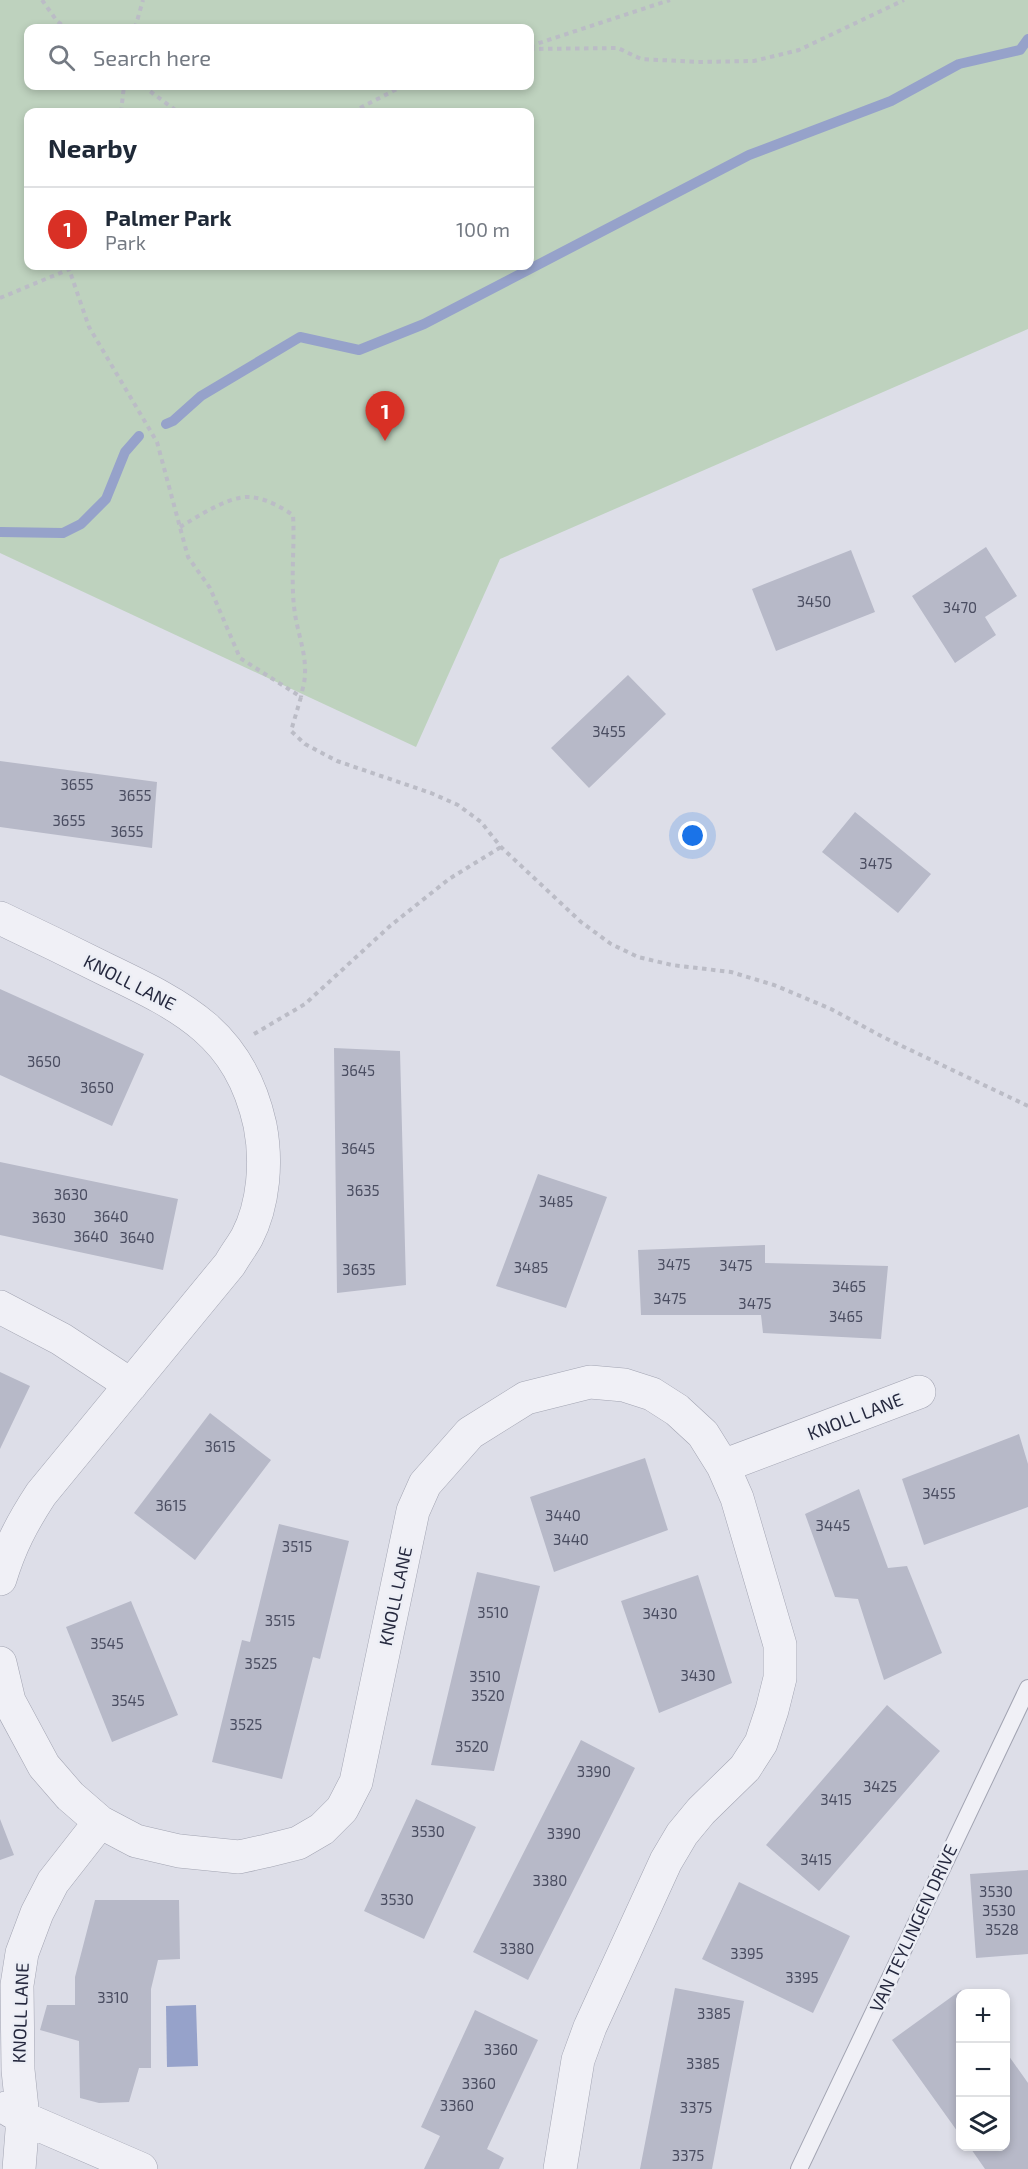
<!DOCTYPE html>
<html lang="en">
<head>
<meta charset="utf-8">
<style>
  body { margin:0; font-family:"Exo 2",sans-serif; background:#f6f6f7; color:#1f2937 }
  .controls { position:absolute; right:18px; bottom:18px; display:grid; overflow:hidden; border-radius:12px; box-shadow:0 3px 9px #0003 }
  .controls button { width:54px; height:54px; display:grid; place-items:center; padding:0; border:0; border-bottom:2px solid #e0e1e3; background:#fff; color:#1f2937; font:30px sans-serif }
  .you { position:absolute; left:693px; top:836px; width:21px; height:21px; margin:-15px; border:4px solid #fff; border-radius:50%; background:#1a73e8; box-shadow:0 0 0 9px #1a73e833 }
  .badge { display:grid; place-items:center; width:39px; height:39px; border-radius:50%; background:#d93025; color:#fff; font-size:20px; font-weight:700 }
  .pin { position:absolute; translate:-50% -50px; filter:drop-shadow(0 2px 3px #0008) }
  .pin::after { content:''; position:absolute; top:32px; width:21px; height:18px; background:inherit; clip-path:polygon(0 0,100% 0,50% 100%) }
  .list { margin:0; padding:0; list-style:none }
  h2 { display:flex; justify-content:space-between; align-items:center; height:78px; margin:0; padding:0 24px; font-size:26px }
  h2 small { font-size:20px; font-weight:400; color:#747a83 }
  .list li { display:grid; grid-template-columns:39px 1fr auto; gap:18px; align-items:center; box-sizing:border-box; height:84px; padding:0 24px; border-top:2px solid #e0e1e3 }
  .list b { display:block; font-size:22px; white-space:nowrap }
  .list p { margin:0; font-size:20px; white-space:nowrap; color:#747a83 }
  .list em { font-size:20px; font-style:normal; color:#747a83 }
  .icon { flex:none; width:33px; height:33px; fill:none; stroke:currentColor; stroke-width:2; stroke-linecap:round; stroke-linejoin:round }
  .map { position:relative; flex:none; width:1028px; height:2169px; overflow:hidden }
  .search { position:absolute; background:#fff; box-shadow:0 3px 9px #0003; left:24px; top:24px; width:510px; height:66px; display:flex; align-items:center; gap:15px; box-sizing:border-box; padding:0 21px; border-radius:12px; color:#747a83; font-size:22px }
  .panel { position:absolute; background:#fff; box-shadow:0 3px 9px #0003; left:24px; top:108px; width:510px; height:162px; border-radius:12px }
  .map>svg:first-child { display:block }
  .green { fill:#bed2be; fill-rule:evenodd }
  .water { fill:#96a2ca }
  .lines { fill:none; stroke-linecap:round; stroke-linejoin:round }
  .stream { stroke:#96a2ca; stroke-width:10 }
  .building { fill:#b7b9c8 }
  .service-casing { stroke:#a2a4b2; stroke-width:18 }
  .minor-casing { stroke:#a2a4b2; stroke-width:34 }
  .path { stroke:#bbbcc6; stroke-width:4; stroke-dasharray:4.5 4.5; stroke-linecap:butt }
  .service { stroke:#f0f0f6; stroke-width:16 }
  .minor { stroke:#f0f0f6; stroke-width:33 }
  .labels { text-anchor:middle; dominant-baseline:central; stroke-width:5; stroke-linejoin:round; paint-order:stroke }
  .number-label { font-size:15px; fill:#4a4d61 }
  .street-label { font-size:18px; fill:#26293f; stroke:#eceef5 }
</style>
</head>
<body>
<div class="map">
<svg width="1028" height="2169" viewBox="0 0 1028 2169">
  <rect width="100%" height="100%" fill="#dddee8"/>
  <!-- green -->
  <path class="green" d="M0,0H1028V329L500,559L416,747L0,553ZM28,28H530V86H28ZM28,112H530V266H28Z"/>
  <!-- water -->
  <path class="water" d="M196,2005L198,2066L167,2067L166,2006Z"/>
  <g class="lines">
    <!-- stream -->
    <path class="stream" d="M166,424L173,421L201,396L300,337L359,350L424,324L749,155L891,101L959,64L1020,50L1028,39
      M0,532L63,533L81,524L106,499L125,452L139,436"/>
  </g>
  <!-- building -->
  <path class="building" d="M986,547L1017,596L985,617L996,635L955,663L912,596Z
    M851,550L875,612L776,651L752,589Z
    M628,675L666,714L589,788L551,748Z
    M0,761L157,782L152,848L0,827Z
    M855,812L931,874L898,913L822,852Z
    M0,989L144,1054L112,1126L0,1075Z
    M334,1048L400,1051L406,1285L337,1293Z
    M0,1162L178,1199L163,1270L0,1235Z
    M538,1174L607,1197L566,1308L496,1286Z
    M765,1245V1263L888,1266L881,1339L763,1333L761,1315H641L638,1250Z
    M0,1372L30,1386L0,1449Z
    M210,1413L271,1460L195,1560L134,1513Z
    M1019,1434L1028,1464V1507L924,1545L902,1479Z
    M645,1458L668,1530L554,1572L530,1497Z
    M859,1489L888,1568L907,1566L942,1653L884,1680L858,1599L835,1597L805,1514Z
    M279,1524L349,1541L320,1659L313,1657L282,1779L212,1762L242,1640L250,1642Z
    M477,1572L540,1586L494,1771L431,1765Z
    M698,1575L732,1683L659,1713L621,1601Z
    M131,1601L178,1715L112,1742L66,1627Z
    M887,1705L940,1751L819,1891L766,1845Z
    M581,1740L635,1768L528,1980L473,1952Z
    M416,1799L476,1827L424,1939L364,1911Z
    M0,1819L14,1855L0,1860Z
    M1028,1870V1954L976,1958L970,1874Z
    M739,1882L850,1936L813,2013L702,1959Z
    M95,1900H179L180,1959L158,1960L151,1989V2068H139L129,2102L99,2103L80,2098L79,2041L40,2030L47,2005H75V1977Z
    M675,1988L744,2001L712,2169H640Z
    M961,1990L964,1994H960V2135L892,2040Z
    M475,2010L538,2040L487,2149L504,2158L499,2169H424L440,2136L421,2127Z
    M1006,2052L1028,2083V2169H985L969,2146H1006Z"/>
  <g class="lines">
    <!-- service casing -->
    <g class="service-casing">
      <path id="service" d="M799,2169L1028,1688"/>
    </g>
    <!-- minor casing -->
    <g class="minor-casing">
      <path id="minor" d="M0,918C36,935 71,952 107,970C184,1007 240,1034 260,1125C267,1161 264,1204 247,1237C242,1246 235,1255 230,1264L41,1494C22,1523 10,1546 0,1579
        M0,1307L61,1339L131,1385
        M723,1466L919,1392
        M0,1663L9,1701L44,1766L70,1796L100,1822L136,1841L179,1851L239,1857L266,1851L298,1843L322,1829L342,1809L356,1782L413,1511L425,1484L470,1433L526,1398L590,1382L624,1385L652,1394L677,1410L703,1434L723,1466L737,1498L780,1645V1678L772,1710L761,1743L745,1768L701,1811L682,1834L666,1861L590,2027L578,2060L560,2169
        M6,2108L23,2118L141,2169
        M19,2169L23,2118L18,2070L17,1985L22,1953L37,1913L53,1882L100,1822"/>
    </g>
    <!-- path -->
    <path class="path" d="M42,0L57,21L66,28
      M135,28L143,0
      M530,46L670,0
      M530,49L618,48L641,59L698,62L754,61L799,50L904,0
      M143,86L178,112
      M121,112L124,86
      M352,112L403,86
      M68,266L89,327L157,442L188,557L210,588L240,658L301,697L291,731L305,744L337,761L431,793L458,805L481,822L501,847L581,922L611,944L638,957L672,965L731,972L774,985L831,1009L883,1037L1028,1106
      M0,298L77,266
      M180,527C199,516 228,496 250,497C265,498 281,507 293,515C295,548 290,581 295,614C298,634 306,653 305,674C305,682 302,690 301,697
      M254,1034L305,1004L390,926L449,879L501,847"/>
    <!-- service -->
    <use href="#service" class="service"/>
    <!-- minor -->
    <use href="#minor" class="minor"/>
  </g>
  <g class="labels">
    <!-- number labels -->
    <g class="number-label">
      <text x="814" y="601">3450</text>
      <text x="960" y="607">3470</text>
      <text x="609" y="731">3455</text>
      <text x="77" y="784">3655</text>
      <text x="135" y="795">3655</text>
      <text x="69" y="820">3655</text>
      <text x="127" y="831">3655</text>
      <text x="876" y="863">3475</text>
      <text x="44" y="1061">3650</text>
      <text x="358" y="1070">3645</text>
      <text x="97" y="1087">3650</text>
      <text x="358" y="1148">3645</text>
      <text x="363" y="1190">3635</text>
      <text x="71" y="1194">3630</text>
      <text x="556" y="1201">3485</text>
      <text x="111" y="1216">3640</text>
      <text x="49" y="1217">3630</text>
      <text x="91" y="1236">3640</text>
      <text x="137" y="1237">3640</text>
      <text x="674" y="1264">3475</text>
      <text x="736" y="1265">3475</text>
      <text x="531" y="1267">3485</text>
      <text x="359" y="1269">3635</text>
      <text x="849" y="1286">3465</text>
      <text x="670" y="1298">3475</text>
      <text x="755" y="1303">3475</text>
      <text x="846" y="1316">3465</text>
      <text x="220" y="1446">3615</text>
      <text x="939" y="1493">3455</text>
      <text x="171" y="1505">3615</text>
      <text x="563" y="1515">3440</text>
      <text x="833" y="1525">3445</text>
      <text x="571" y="1539">3440</text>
      <text x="297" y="1546">3515</text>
      <text x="493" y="1612">3510</text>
      <text x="660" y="1613">3430</text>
      <text x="280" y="1620">3515</text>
      <text x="107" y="1643">3545</text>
      <text x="261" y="1663">3525</text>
      <text x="698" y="1675">3430</text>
      <text x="485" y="1676">3510</text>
      <text x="488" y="1695">3520</text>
      <text x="128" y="1700">3545</text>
      <text x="246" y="1724">3525</text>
      <text x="472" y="1746">3520</text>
      <text x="594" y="1771">3390</text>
      <text x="880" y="1786">3425</text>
      <text x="836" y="1799">3415</text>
      <text x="428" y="1831">3530</text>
      <text x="564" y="1833">3390</text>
      <text x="816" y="1859">3415</text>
      <text x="550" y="1880">3380</text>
      <text x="996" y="1891">3530</text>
      <text x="397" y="1899">3530</text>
      <text x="999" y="1910">3530</text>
      <text x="1002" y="1929">3528</text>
      <text x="517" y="1948">3380</text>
      <text x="747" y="1953">3395</text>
      <text x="802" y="1977">3395</text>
      <text x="113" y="1997">3310</text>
      <text x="714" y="2013">3385</text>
      <text x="501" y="2049">3360</text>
      <text x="703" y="2063">3385</text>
      <text x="479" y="2083">3360</text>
      <text x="457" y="2105">3360</text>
      <text x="696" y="2107">3375</text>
      <text x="688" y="2155">3375</text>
    </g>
    <!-- street labels -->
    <g class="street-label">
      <text transform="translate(130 982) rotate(27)">KNOLL LANE</text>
      <text transform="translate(855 1416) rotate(-21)">KNOLL LANE</text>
      <text transform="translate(395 1596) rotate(-78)">KNOLL LANE</text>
      <text transform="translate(913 1928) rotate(-65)">VAN TEYLINGEN DRIVE</text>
      <text transform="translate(20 2013) rotate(-88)">KNOLL LANE</text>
    </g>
  </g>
</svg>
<div class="controls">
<button>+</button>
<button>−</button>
<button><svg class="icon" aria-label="layers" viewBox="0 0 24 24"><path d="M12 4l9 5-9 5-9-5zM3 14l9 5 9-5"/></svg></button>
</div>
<div class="you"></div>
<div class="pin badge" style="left:385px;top:441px">1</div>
<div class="search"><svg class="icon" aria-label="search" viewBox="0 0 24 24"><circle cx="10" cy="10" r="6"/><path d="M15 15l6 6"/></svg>Search here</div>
<section class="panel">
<h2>Nearby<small></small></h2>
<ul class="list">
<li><span class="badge">1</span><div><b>Palmer Park</b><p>Park</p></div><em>100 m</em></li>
</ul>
</section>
</div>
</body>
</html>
